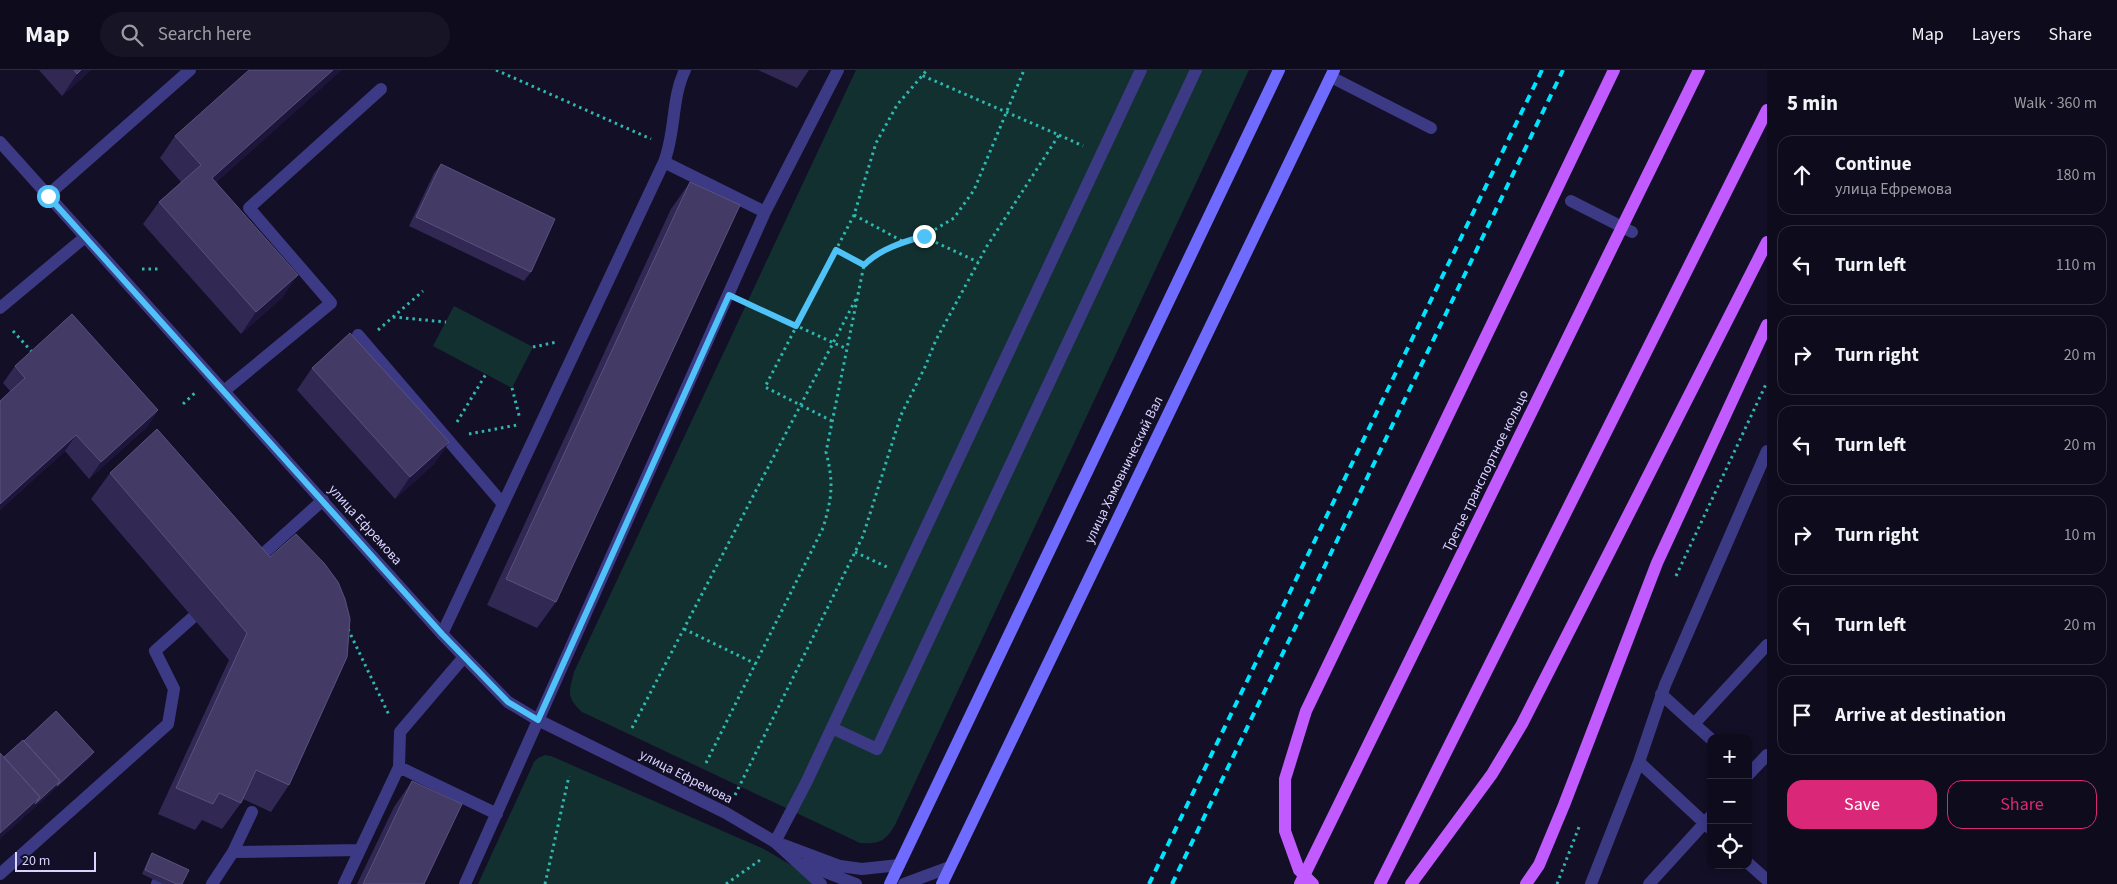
<!DOCTYPE html>
<html lang="en">
<head>
<meta charset="utf-8">
<style>
  body { margin:0; font-family:"Source Sans 3",sans-serif; background:#171425; color:#f1f3f6 }
  .controls { position:absolute; right:15px; bottom:15px; display:grid; overflow:hidden; border-radius:10px; box-shadow:0 2px 8px #0003 }
  .controls button { width:45px; height:45px; display:grid; place-items:center; padding:0; border:0; border-bottom:1px solid #2e2b3b; background:#0e0b1c; color:#f1f3f6; font:25px sans-serif }
  .scale { position:absolute; left:15px; bottom:12px; width:81px; box-sizing:border-box; padding-left:5px; border:2px solid #d9d4ff; border-top:0; font-size:14px; line-height:18px; white-space:nowrap; color:#d9d4ff; -webkit-text-stroke:4px #130f26; paint-order:stroke }
  .stop { position:absolute; width:15px; height:15px; margin:-11px; border:4px solid #4fc3f7; border-radius:50%; background:#fff }
  .stop.end { background:#4fc3f7; border-color:#fff; box-shadow:0 1px 5px #0008 }
  .list { margin:0; padding:0; list-style:none }
  h2 { display:flex; justify-content:space-between; align-items:center; height:65px; margin:0; padding:0 20px; font-size:21px }
  h2 small { font-size:16px; font-weight:400; color:#9b9ba3 }
  .list li { display:grid; grid-template-columns:32px 1fr auto; gap:15px; align-items:center; box-sizing:border-box; height:80px; margin:0 10px 10px; padding:0 10px; border:1px solid #2e2b3b; border-radius:15px }
  .list b { display:block; font-size:19px; white-space:nowrap }
  .list p { margin:0; font-size:16px; white-space:nowrap; color:#9b9ba3 }
  .list em { font-size:16px; font-style:normal; color:#9b9ba3 }
  .actions { display:flex; gap:10px; padding:15px 20px }
  .actions a { flex:1; padding:11px 0; border:1px solid #db2777; border-radius:15px; text-align:center; font-size:18px; color:#db2777 }
  .actions .main { background:#db2777; color:#fff }
  .icon { flex:none; width:28px; height:28px; fill:none; stroke:currentColor; stroke-width:2; stroke-linecap:round; stroke-linejoin:round }
  .map { position:relative; flex:none; width:1767px; height:814px; overflow:hidden }
  header { display:flex; align-items:center; gap:30px; box-sizing:border-box; height:70px; padding:0 25px; background:#0e0b1c; border-bottom:1px solid #2e2b3b }
  header strong { font-size:24px }
  nav { display:flex; gap:28px; margin-inline-start:auto; font-size:18px }
  .search { width:350px; height:45px; background:#171425; display:flex; align-items:center; gap:12px; box-sizing:border-box; padding:0 18px; border-radius:28px; color:#9b9ba3; font-size:19px }
  main { display:flex }
  aside { flex:1; background:#0e0b1c }
  .map>svg:first-child { display:block }
  .green { fill:#12302f }
  .lines { fill:none; stroke-linecap:round; stroke-linejoin:round }
  .path { stroke:#2fb8b0; stroke-width:3; stroke-dasharray:2.5 4; stroke-linecap:butt }
  .service { stroke:#3d3a85; stroke-width:12 }
  .tertiary { stroke:#3d3a85; stroke-width:12 }
  .secondary { stroke:#6f6bff; stroke-width:12 }
  .primary { stroke:#c25bff; stroke-width:12 }
  .rail { stroke:#00e5ff; stroke-width:4; stroke-dasharray:8 6; stroke-linecap:butt }
  .primary-bridge { stroke:#c25bff; stroke-width:12 }
  .wall { fill:#312854 }
  .shaded-wall { fill:#1d163a }
  .building { fill:#433a66; stroke:#5a527e }
  .route { stroke:#4fc3f7; stroke-width:6 }
  .labels { text-anchor:middle; dominant-baseline:central; stroke-width:4; stroke-linejoin:round; paint-order:stroke }
  .street-label { font-size:14px; fill:#d9d4ff; stroke:#130f26 }
</style>
</head>
<body>
<header>
<strong>Map</strong>
<div class="search"><svg class="icon" aria-label="search" viewBox="0 0 24 24"><circle cx="10" cy="10" r="6"/><path d="M15 15l6 6"/></svg>Search here</div>
<nav><a>Map</a><a>Layers</a><a>Share</a></nav>
</header>
<main>
<div class="map">
<svg width="1767" height="814" viewBox="0 0 1767 814">
  <rect width="100%" height="100%" fill="#130f26"/>
  <!-- green -->
  <path class="green" d="M856,0H1249L895,755C885,772 879,774 860,773L582,642C566,627 569,622 574,602Z
    M454,236L533,277L512,318L433,276Z
    M545,685L551,686L764,779L796,798L813,814H478L534,692L538,688Z"/>
  <g class="lines">
    <!-- path -->
    <path class="path" d="M496,0L651,69
      M1059,65L1083,76
      M854,145L904,172
      M924,167L978,192
      M836,180L864,195
      M142,199H161
      M747,233L847,279
      M393,247L446,252
      M378,260L423,221
      M13,261L33,283
      M533,277L557,272
      M512,318L520,349
      M183,334L197,321
      M832,351L765,317L854,145L876,73L897,35L927,0
      M457,352L486,304
      M469,364L517,355
      M855,482L887,497
      M1676,506L1767,312
      M348,559L389,645
      M684,559L756,594
      M632,658L856,229
      M706,693L823,458C832,428 834,413 826,382L864,195L873,186L905,172L924,166L954,148L974,120L1024,0
      M735,725L863,466L901,345L925,297L936,270L987,176L1059,65L921,5
      M545,814L569,706
      M726,814L763,788
      M1557,814L1579,757"/>
    <!-- service -->
    <path class="service" d="M1331,7L1431,58
      M664,92L765,142
      M48,125L190,0
      M1571,131L1632,162
      M358,265L503,434
      M224,321L331,233L249,138L381,19
      M253,493L323,430
      M442,564L664,92C676,62 671,29 685,0
      M1661,624L1694,654
      M832,658L877,679L1196,0
      M1711,669L1694,654L1767,575
      M1639,692L1711,759
      M399,697L400,662L464,587
      M1748,705L1767,685
      M775,772L806,713L1141,0
      M233,782L360,780
      M1748,793L1767,810
      M0,804L168,654L174,619L155,581L192,548
      M157,814L158,812
      M212,814L233,782L252,742
      M344,814L399,697L497,744
      M465,814L765,142L838,0
      M1591,814L1639,692L1665,615L1767,381
      M1649,814L1711,746"/>
    <!-- tertiary -->
    <path class="tertiary" d="M0,72L442,564L508,632L538,650L726,743L775,772L821,814
      M0,238L85,167
      M784,775L840,796L862,799L899,795
      M805,794L856,814
      M904,814L950,797"/>
    <!-- secondary -->
    <path class="secondary" d="M890,814L1279,0
      M942,814L1334,0"/>
    <!-- primary -->
    <path class="primary" d="M1313,814L1299,800L1285,761V709L1306,641L1614,0
      M1380,814L1767,40
      M1411,814L1492,704L1522,654L1767,172
      M1526,814L1539,795L1564,735L1657,493L1767,255"/>
    <!-- rail -->
    <path class="rail" d="M1149,814L1542,0
      M1172,814L1563,0"/>
    <!-- primary-bridge -->
    <path class="primary-bridge" d="M1300,814L1699,0"/>
  </g>
  <!-- wall -->
  <path class="wall" d="M39,0H91L62,26Z
    M758,0H809L797,18Z
    M175,66L216,112L283,227L241,264L143,154L159,132L181,112L160,88Z
    M441,94L531,202L524,211L409,156L434,103Z
    M690,112L556,532L537,558L487,535L671,139Z
    M15,296L158,340L147,357L89,409L65,381L0,440V331L10,321L3,313Z
    M312,298L449,372L434,394L395,429L297,320Z
    M110,403L347,587L289,715L271,742L243,729L241,733L222,759L202,750L195,760L158,744L229,590L91,429Z
    M412,711L424,814H357L394,737Z
    M152,783L182,814H163L142,804L149,788Z"/>
  <!-- shaded-wall -->
  <path class="shaded-wall" d="M81,0H91L62,26L77,4Z
    M333,0H342L197,130L212,108Z
    M298,205L283,227L241,264L256,242Z
    M158,340L147,357L89,409L101,392Z
    M76,365L65,381L0,440V434Z
    M449,372L434,394L395,429L410,407Z
    M94,682L91,687L0,769V763L40,727L60,711Z"/>
  <!-- building -->
  <path class="building" d="M74,0H81L77,4Z
    M249,0H333L212,108L298,205L256,242L159,132L201,95L175,66Z
    M441,94L555,149L531,202L416,147Z
    M690,112L740,135L556,532L506,509Z
    M72,244L158,340L101,392L76,365L0,434V331L25,308L15,296Z
    M350,263L449,372L410,407L312,298Z
    M157,359L270,487L296,464L324,493L338,512L345,529L350,549L347,587L289,715L256,700L241,733L219,723L213,734L176,718L247,563L110,403Z
    M56,641L94,682L57,716L60,711L24,671Z
    M23,670L60,711L35,734L40,727L4,687Z
    M0,683L40,727L0,763Z
    M412,711L462,734L424,814H363Z
    M152,783L189,800L182,814H177L145,800Z"/>
  <g class="lines">
    <!-- route -->
    <path class="route" d="M48,126L442,564L508,632L538,650L729,225L796,256L836,180L864,195C880,179 903,172 924,166"/>
  </g>
  <g class="labels">
    <!-- street labels -->
    <g class="street-label">
      <text transform="translate(1124 400) rotate(-64)">улица Хамовнический Вал</text>
      <text transform="translate(1486 401) rotate(-64)">Третье транспортное кольцо</text>
      <text transform="translate(365 455) rotate(48)">улица Ефремова</text>
      <text transform="translate(686 707) rotate(27)">улица Ефремова</text>
    </g>
  </g>
</svg>
<div class="controls">
<button>+</button>
<button>−</button>
<button><svg class="icon" aria-label="locate" viewBox="0 0 24 24"><circle cx="12" cy="12" r="6"/><path d="M12 2v4M12 18v4M2 12h4M18 12h4"/></svg></button>
</div>
<div class="scale">20 m</div>
<div class="stop" style="left:48px;top:126px"></div>
<div class="stop end" style="left:924px;top:166px"></div>
</div>
<aside>
<h2>5 min<small>Walk · 360 m</small></h2>
<ul class="list">
<li><svg class="icon" aria-label="ahead" viewBox="0 0 24 24"><path d="M12 20V5M6 11l6-6 6 6"/></svg><div><b>Continue</b><p>улица Ефремова</p></div><em>180 m</em></li>
<li><svg class="icon" aria-label="left" viewBox="0 0 24 24"><path d="M17 20v-9H6M10 6l-5 5 5 5"/></svg><div><b>Turn left</b></div><em>110 m</em></li>
<li><svg class="icon" aria-label="right" viewBox="0 0 24 24"><path d="M7 20v-9h11M14 6l5 5-5 5"/></svg><div><b>Turn right</b></div><em>20 m</em></li>
<li><svg class="icon" aria-label="left" viewBox="0 0 24 24"><path d="M17 20v-9H6M10 6l-5 5 5 5"/></svg><div><b>Turn left</b></div><em>20 m</em></li>
<li><svg class="icon" aria-label="right" viewBox="0 0 24 24"><path d="M7 20v-9h11M14 6l5 5-5 5"/></svg><div><b>Turn right</b></div><em>10 m</em></li>
<li><svg class="icon" aria-label="left" viewBox="0 0 24 24"><path d="M17 20v-9H6M10 6l-5 5 5 5"/></svg><div><b>Turn left</b></div><em>20 m</em></li>
<li><svg class="icon" aria-label="arrive" viewBox="0 0 24 24"><path d="M6 21V4h12l-3 4 3 4H6"/></svg><div><b>Arrive at destination</b></div></li>
</ul>
<div class="actions"><a class="main">Save</a><a>Share</a></div>
</aside>
</main>
</body>
</html>
